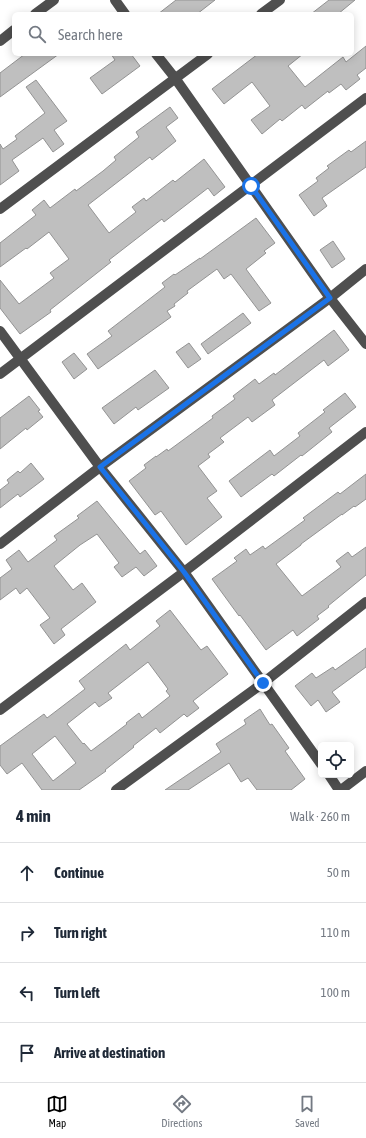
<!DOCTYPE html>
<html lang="en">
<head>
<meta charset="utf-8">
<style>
  body { margin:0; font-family:"Asap Condensed",sans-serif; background:#f6f6f7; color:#1f2937 }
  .controls { position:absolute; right:12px; bottom:12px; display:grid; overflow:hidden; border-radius:6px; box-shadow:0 2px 10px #0003 }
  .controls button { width:36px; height:36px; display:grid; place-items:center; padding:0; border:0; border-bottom:1px solid #e0e1e3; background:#fff; color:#1f2937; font:20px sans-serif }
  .stop { position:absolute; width:12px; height:12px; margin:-9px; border:3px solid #1a73e8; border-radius:50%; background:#fff }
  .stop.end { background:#1a73e8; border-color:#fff; box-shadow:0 1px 4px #0008 }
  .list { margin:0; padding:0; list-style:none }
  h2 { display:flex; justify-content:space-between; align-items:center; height:52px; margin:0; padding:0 16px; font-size:17px }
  h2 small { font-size:13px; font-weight:400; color:#747a83 }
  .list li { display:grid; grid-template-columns:26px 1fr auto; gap:12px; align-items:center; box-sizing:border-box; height:60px; padding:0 16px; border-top:1px solid #e0e1e3 }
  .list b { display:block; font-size:15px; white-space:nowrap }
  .list em { font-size:13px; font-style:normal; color:#747a83 }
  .icon { flex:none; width:22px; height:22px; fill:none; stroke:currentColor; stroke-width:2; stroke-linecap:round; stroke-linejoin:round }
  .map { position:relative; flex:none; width:366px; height:790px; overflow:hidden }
  .search { position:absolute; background:#fff; box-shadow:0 2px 10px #0003; left:12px; right:12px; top:12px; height:44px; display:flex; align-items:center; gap:10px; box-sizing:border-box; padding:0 14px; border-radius:6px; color:#747a83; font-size:15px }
  .sheet { height:292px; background:#fff }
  nav { display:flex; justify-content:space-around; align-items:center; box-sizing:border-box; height:56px; border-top:1px solid #e0e1e3; background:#fff; font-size:11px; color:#747a83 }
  nav a { display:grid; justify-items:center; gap:2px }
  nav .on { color:#000 }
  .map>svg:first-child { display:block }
  .building { fill:#bfbfbf; stroke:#939393; fill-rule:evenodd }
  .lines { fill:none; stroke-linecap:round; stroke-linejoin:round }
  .minor { stroke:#4f4f4f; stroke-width:10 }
  .route { stroke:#1a73e8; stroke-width:5 }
</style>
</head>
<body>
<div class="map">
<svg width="366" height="790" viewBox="0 0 366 790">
  <rect width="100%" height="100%" fill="#fff"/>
  <!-- building -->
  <path class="building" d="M176,0H215L197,14H158Z
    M329,0H355L338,14H311Z
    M366,46V68L357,75L360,79L346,90L341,84L329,93L328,91L305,109L302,105L282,121L280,119L262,134L251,120L270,106L252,82L224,104L212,89L258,54H303L288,66L305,87L343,57L346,62Z
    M25,54H59L0,97V73Z
    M111,54H131L140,66L102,94L90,78L115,60Z
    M36,80L67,121L54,130L64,144L53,152L43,138L12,160L19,171L0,185V144L3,149L17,139L15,136L45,113L26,87Z
    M170,107L178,118L166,127L176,141L152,160L150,157L88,205L109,233L136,212L132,207L144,198L146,201L173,180L175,182L204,159L225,187L214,196L208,188L164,222L162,219L109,260L111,262L50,310L51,312L20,334L0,308V280L19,304L54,278L50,273L69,259L49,232L27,249L26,248L0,267V243L36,215L32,210L44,200L50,208L75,189L76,191L103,171L116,160L114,157L139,137L136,132Z
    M366,141V167L322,198L327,206L314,216L299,195L318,181L316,178L329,168L327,166L349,150L351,152Z
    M256,218L275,243L264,251L266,253L246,269L271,303L259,311L231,274L224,279L217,269L187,291L188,293L174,304L175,306L167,311L171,317L98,369L87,354L112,336L108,331L165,287L162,283L174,274L175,275L200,258V259Z
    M333,241L345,259L332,268L320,250Z
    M243,313L251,323L208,354L201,344Z
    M334,330L349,350L328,366L324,360L272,400L275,405L252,422L248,417L220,438L224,442L208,454L210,457L198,466L217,491L207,498L222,517L186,545L161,511L155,515L129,481L146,468L144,465L156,456V457L167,449L168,451L213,418L212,416L235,399L233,396L255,379L259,384L274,373L275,375Z
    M189,343L201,359L188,368L176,352Z
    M74,353L87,369L74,379L62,362Z
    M155,370L169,388L138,410L136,407L114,424L102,408Z
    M345,393L356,407L329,428L332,432L302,456L301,455L274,476L272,474L241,497L229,481L270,450L274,456L300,436L298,433L325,412L323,410Z
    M29,396L40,410L38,411L43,417L27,430L26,428L0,449V418Z
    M31,463L44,479L20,497L18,494L0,508V490L9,483L7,480L18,471L20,473Z
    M366,474V499L355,507L354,506L342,515V514L301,544V545L276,564L302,596L341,567L336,561L348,552L352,557L366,547V575L328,606L329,607L317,616L319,619L297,636L293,630L266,650L240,615L239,616L212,579L237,561L234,558L246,549L250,555L263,546L265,549L305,520L303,518L338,492L340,494Z
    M97,501L140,554L145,550L157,566L144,576L136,567L122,577L114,567L119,563L97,534L80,545L54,566L73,590L82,583L96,602L61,629L65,635L54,644L40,625L50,618L27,588L20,594L16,588L0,600V578L12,569L6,560L19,550L28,562L57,540L54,536L79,518L77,516Z
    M170,610L201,650L207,646L228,674L193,701L199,708L187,717L184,714L160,733L156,728L133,746L134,747L105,770L106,771L79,790H42L22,763L7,774L0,765V746L44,714L47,718L85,689L79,681L126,644L130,650L160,626L156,621ZM148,662L168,689L166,691L170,696L142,718L139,713L126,723L127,724L91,751L84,743L83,744L67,724L95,702L99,707L112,698L108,693ZM55,736L76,763L53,781L32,754Z
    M366,648V667L332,692L340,702L326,712L318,700L311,706L295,686L312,673L316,678L333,667L335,670Z
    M260,709L270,725L272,724L289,748L285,751L305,779L291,790H257L248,778L241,782L229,763L188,790H165L221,752L216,744L246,724L244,720Z"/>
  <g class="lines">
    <!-- minor -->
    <path class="minor" d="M115,0L125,14
      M35,14L54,0
      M261,14L280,0
      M0,41L14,30
      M156,54L175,78L330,298L366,344
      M0,209L208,54
      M0,331L100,467L184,572L321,764
      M0,374L366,98
      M0,544L100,467L330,298L366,269
      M0,710L184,572L366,432
      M329,775L339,790
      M116,790L263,683L366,602
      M341,790L366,771"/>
  </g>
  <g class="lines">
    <!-- route -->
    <path class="route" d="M251,186L330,298L100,467L184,572L263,683"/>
  </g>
</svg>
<div class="controls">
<button><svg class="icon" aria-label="locate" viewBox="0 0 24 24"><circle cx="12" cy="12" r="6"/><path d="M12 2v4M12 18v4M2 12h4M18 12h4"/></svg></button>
</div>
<div class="stop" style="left:251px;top:186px"></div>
<div class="stop end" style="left:263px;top:683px"></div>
<div class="search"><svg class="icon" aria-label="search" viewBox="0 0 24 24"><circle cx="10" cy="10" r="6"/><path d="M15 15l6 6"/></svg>Search here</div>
</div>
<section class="sheet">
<h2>4 min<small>Walk · 260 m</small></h2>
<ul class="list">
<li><svg class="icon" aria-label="ahead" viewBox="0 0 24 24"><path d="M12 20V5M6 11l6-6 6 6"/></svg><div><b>Continue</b></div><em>50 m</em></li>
<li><svg class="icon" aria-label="right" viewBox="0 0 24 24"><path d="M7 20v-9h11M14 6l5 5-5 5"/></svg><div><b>Turn right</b></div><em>110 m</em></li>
<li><svg class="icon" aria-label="left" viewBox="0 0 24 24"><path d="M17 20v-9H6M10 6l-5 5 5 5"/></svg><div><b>Turn left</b></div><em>100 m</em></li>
<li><svg class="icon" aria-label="arrive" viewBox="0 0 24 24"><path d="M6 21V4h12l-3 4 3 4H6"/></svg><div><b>Arrive at destination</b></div></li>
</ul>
</section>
<nav>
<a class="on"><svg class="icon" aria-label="map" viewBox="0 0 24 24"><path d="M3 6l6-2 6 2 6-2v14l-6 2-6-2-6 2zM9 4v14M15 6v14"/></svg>Map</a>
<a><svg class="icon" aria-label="directions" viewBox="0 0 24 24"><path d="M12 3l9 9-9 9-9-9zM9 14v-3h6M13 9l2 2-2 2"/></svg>Directions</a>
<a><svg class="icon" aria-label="saved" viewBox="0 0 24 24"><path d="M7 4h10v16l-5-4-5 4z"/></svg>Saved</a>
</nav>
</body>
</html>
